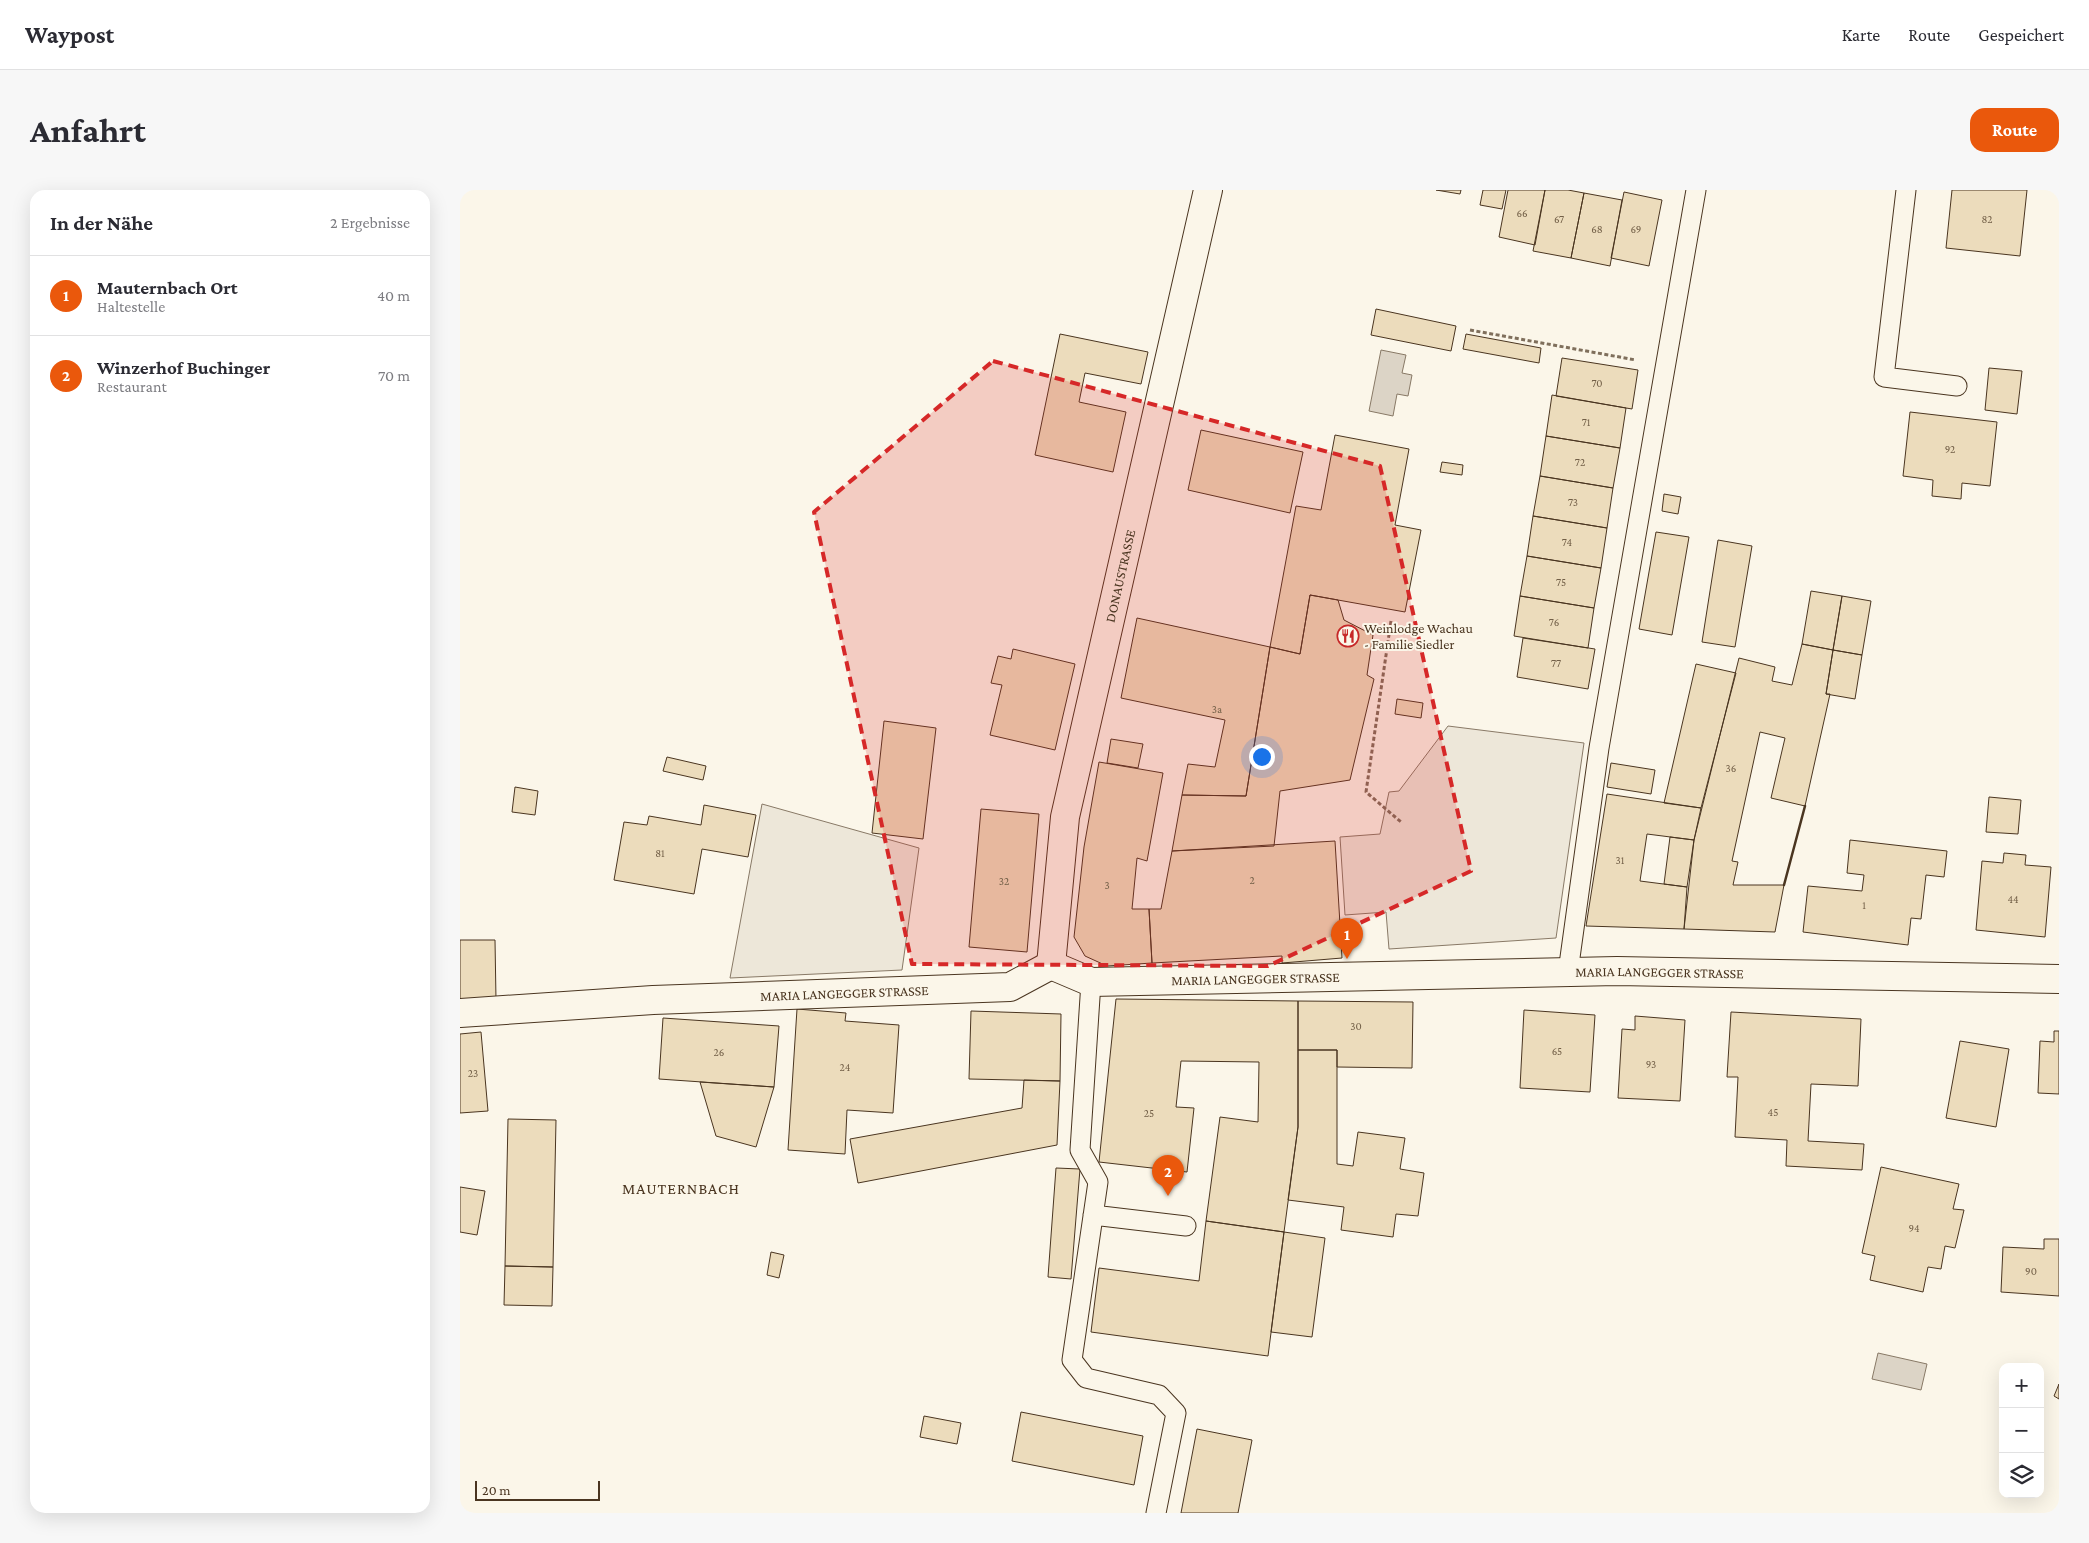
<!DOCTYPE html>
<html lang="de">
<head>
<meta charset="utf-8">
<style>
  body { margin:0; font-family:"Crimson Pro",serif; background:#f7f7f7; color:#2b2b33 }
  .controls { position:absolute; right:15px; bottom:15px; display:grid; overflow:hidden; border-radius:10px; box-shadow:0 5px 20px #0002 }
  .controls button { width:45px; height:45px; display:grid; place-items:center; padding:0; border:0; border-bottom:1px solid #e1e1e2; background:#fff; color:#2b2b33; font:25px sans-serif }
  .scale { position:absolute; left:15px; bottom:12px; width:125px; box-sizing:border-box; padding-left:5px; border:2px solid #4a3520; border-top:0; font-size:14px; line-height:18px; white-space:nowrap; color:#4a3520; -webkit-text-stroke:4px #fbf6e9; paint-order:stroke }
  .you { position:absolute; left:801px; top:566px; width:18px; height:18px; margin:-12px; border:4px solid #fff; border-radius:50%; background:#1a73e8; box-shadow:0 0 0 8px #1a73e833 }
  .badge { display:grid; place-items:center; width:32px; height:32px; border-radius:50%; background:#ea580c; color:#fff; font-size:16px; font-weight:700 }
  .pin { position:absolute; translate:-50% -41px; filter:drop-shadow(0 1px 2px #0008) }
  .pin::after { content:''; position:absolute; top:26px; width:18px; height:15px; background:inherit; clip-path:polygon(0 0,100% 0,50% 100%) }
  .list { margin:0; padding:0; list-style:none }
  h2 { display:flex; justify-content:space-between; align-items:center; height:65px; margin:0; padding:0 20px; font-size:21px }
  h2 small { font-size:16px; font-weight:400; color:#7c7c81 }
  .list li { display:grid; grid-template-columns:32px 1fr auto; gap:15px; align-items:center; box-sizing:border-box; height:80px; padding:0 20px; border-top:1px solid #e1e1e2 }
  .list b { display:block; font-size:19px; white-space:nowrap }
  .list p { margin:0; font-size:16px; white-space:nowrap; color:#7c7c81 }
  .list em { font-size:16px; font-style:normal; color:#7c7c81 }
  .icon { flex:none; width:28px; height:28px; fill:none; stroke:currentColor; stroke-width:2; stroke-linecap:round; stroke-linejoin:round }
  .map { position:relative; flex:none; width:1599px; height:1323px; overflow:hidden; border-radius:15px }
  header { display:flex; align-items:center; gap:30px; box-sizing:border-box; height:70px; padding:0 25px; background:#fff; border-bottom:1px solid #e1e1e2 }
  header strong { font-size:24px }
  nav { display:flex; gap:28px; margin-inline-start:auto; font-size:18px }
  .intro { display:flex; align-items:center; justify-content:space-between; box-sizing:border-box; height:120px; padding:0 30px }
  h1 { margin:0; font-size:35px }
  .button { padding:12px 22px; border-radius:15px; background:#ea580c; color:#fff; font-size:18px; font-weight:700 }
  main { display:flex; gap:30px; padding:0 30px }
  aside { flex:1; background:#fff; border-radius:15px; box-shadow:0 5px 20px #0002 }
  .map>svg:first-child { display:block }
  .parking { fill:#ede7d9; stroke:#887966 }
  .water { fill:#dcd4c6; stroke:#887966 }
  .building { fill:#ecdcbc; stroke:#4a3520 }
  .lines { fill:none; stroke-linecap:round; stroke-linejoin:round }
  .lane-casing { stroke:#4a3520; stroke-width:21 }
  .secondary-casing { stroke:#4a3520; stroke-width:30 }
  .path { stroke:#7f6f5c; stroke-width:3; stroke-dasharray:4 2.5; stroke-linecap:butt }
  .lane { stroke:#fbf6e9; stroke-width:19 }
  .secondary { stroke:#fbf6e9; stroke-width:28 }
  .wall { stroke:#4a3520; stroke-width:2.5 }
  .marked { fill:#d62828; fill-opacity:0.2; stroke:#d62828; stroke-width:4; stroke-dasharray:10 6; stroke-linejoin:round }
  .labels { text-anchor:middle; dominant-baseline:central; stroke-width:4; stroke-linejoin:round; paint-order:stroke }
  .number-label { font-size:11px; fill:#725f47 }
  .street-label { font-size:14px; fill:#4a3520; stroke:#fbf6e9 }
  .poi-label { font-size:14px; fill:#4a3520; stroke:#fbf6e9; text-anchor:start }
  .quarter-label { font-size:16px; letter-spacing:1px; fill:#4a3520; stroke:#fbf6e9 }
</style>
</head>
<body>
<header>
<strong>Waypost</strong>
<nav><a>Karte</a><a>Route</a><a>Gespeichert</a></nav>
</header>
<div class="intro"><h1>Anfahrt</h1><a class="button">Route</a></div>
<main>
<aside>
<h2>In der Nähe<small>2 Ergebnisse</small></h2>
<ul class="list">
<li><span class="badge">1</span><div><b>Mauternbach Ort</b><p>Haltestelle</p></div><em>40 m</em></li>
<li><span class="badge">2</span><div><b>Winzerhof Buchinger</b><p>Restaurant</p></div><em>70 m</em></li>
</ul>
</aside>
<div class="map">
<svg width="1599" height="1323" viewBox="0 0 1599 1323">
  <rect width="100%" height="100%" fill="#fbf6e9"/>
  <!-- parking -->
  <path class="parking" d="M988,536L1124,553L1096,748L929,759L926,722L885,725L880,647L920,644L929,602L939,601Z
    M302,614L459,658L442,780L270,788Z"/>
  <!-- water -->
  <path class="water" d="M921,160L946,165L942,183L952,185L948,206L937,204L933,226L909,221Z
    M1418,1163L1467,1174L1461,1200L1412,1189Z"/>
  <!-- building -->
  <path class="building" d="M976,0H1001L1000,4Z
    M1023,0H1046L1042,19L1020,15Z
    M1048,0H1085L1075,55L1039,47Z
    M1085,0H1108L1124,3L1111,68L1073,61Z
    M1492,0H1567L1560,66L1486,58Z
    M1164,2L1202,10L1189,76L1151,68Z
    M1124,3L1162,10L1150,76L1111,68Z
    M916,119L996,136L991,161L911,145Z
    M600,144L688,162L681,194L625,183L619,212L666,222L653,282L575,265Z
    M1006,144L1081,158L1079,173L1003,159Z
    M1102,168L1178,180L1172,219L1096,206Z
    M1529,178L1562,181L1557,224L1525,220Z
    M1092,205L1166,218L1160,258L1086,246Z
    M1450,222L1537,232L1530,296L1502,293L1501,309L1472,306L1473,290L1443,286Z
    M741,240L843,262L830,323L728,300Z
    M875,245L949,259L935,335L961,340L945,422L850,405L840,464L810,457L836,316L861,320Z
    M1086,246L1160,258L1153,298L1080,286Z
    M982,272L1003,275L1002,285L980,282Z
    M1080,286L1153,298L1147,338L1073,326Z
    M1204,304L1221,307L1218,324L1202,321Z
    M1073,326L1147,338L1141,378L1067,366Z
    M1196,342L1229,347L1212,445L1179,439Z
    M1258,350L1292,356L1275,457L1242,452Z
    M1067,366L1141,378L1134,418L1060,406Z
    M1351,401L1382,406L1373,460L1342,454Z
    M850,405L878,410L884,430L913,445L907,485L914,489L890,590L820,601L814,656L712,661L722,605L786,606L810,457L840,464Z
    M1060,406L1134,418L1128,458L1054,446Z
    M1382,406L1411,411L1402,465L1373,460Z
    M677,428L810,457L786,606L722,605L728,574L755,577L765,530L661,508Z
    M1063,448L1135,459L1128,499L1057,487Z
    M1342,454L1373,460L1366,504H1370L1345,616L1311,608L1325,548L1300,542L1272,671L1278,672L1273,695H1324L1315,742L1224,739L1234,650L1279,468L1315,477L1312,491L1332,495Z
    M553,459L615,474L595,560L530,545L542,495L531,493L538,466L551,469Z
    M1373,460L1402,465L1395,509L1366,504Z
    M1236,474L1276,483L1241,618L1204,613Z
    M937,509L963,513L961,528L935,524Z
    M424,531L476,538L463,649L412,643Z
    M651,549L683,554L678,578L647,573Z
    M207,567L246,576L243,590L203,581Z
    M639,572L703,583L687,671L677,668L672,719H689L692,773L647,776L625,766L614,747L624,657Z
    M1151,573L1195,580L1191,604L1147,597Z
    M55,597L78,601L75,625L52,622Z
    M1147,604L1241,618L1234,650L1187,644L1180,691L1227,697L1224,739L1126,736Z
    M1529,607L1561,610L1558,644L1526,642Z
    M244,615L296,625L288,667L242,659L234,704L154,690L164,632L187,635L189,626L241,635Z
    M521,619L579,624L567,762L509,757Z
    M1210,647L1234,650L1227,697L1204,694Z
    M1390,650L1487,661L1484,687L1466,685L1461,729L1451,728L1448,755L1343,742L1348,696L1402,701L1404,685L1387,683Z
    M875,651L882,768L822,773V766L692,773L689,719H701L712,661Z
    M1544,663L1566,665L1565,675L1591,677L1585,747L1516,740L1522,671L1543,673Z
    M0,750H35L36,810H0Z
    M656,809L838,811V937L824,1042L746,1031L760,927L798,932L799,872L721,871L716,917L734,918L727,982L639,972Z
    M838,811L953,812L952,878L877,877V860H838Z
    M337,819L386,823L385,831L439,835L433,923L387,920L385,964L328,960Z
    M1064,820L1135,825L1130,902L1060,898Z
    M511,821L601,824L600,891L509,889Z
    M1271,822L1401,829L1398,896L1351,894L1348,951L1404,954L1402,980L1326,976L1327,950L1275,947L1278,887H1267Z
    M1175,826L1225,830L1220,911L1158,908L1162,839L1175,840Z
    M203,828L319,836L314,897L199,889Z
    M1594,841H1599V904L1578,903L1580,851L1594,852Z
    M21,842L28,921L0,923V844Z
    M1500,851L1549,859L1536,937L1486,928Z
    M838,860H877V974L893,976L898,942L945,948L940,979L964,983L958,1026L936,1024L933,1047L881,1040L884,1017L828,1010L838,937Z
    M564,890L600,891L597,955L398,993L390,949L562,918Z
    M240,892L314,897L296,957L256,946Z
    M48,929L96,930L93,1077L45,1076Z
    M1421,977L1499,994L1493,1019L1504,1020L1495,1058L1485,1056L1481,1079L1468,1077L1463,1102L1410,1090L1415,1066L1402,1063Z
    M596,978L620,979L611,1089L588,1087Z
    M0,997L25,1001L17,1045L0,1042Z
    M746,1031L824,1042L808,1166L631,1142L639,1078L739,1091Z
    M824,1042L865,1048L852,1147L811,1142Z
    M1584,1049H1599V1106L1541,1102L1543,1057L1584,1059Z
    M311,1062L324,1065L319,1088L307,1085Z
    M45,1076L93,1077L92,1116L44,1115Z
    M1599,1194V1209L1594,1206Z
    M561,1222L683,1246L674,1295L552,1271Z
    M464,1226L501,1233L497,1254L460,1247Z
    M737,1239L792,1250L778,1323H721Z"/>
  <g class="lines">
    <!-- lane casing -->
    <g class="lane-casing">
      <path id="lane" d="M1446,0L1424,187L1497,196
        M1108,782L1139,558L1236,0
        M631,792L620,960L638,992L612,1170L626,1188L699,1205L716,1223L696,1323
        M633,1025L726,1036"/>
    </g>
    <!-- secondary casing -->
    <g class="secondary-casing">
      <g id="secondary">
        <path id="s1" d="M591,775L631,792L1157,781L1599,789"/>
        <path id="s2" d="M591,775L605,627L748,0"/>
        <path id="s3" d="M0,823L193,810L550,797L591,775"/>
      </g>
    </g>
    <!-- path -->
    <path class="path" d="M1010,140L1176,170
      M931,431L906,602L941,632"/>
    <!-- lane -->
    <use href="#lane" class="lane"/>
    <!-- secondary -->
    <use href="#secondary" class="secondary"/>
    <!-- wall -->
    <path class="wall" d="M1324,695L1345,616"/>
  </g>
  <!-- marked area -->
  <path class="marked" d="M533,171L920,276L1011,681L808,776L452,774L354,322Z"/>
  <!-- icons -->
  <defs>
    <g id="restaurant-ring" transform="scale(1.125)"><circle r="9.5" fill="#fbf6e9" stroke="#c62828" stroke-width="1.5"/><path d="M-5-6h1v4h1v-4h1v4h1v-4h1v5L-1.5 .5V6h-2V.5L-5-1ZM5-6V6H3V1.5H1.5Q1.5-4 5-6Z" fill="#c62828"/></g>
  </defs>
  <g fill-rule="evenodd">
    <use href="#restaurant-ring" x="888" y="446"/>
  </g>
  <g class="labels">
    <!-- number labels -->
    <g class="number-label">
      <text x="1062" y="23">66</text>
      <text x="1099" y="29">67</text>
      <text x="1527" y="29">82</text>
      <text x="1137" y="39">68</text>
      <text x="1176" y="39">69</text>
      <text x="1137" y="193">70</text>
      <text x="1126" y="232">71</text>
      <text x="1490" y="259">92</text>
      <text x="1120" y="272">72</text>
      <text x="1113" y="312">73</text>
      <text x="1107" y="352">74</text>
      <text x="1101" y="392">75</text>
      <text x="1094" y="432">76</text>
      <text x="1096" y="473">77</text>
      <text x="757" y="519">3a</text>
      <text x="1271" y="578">36</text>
      <text x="200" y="663">81</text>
      <text x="1160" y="670">31</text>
      <text x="792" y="690">2</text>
      <text x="544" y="691">32</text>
      <text x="647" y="695">3</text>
      <text x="1553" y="709">44</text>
      <text x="1404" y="715">1</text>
      <text x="896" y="836">30</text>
      <text x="1097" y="861">65</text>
      <text x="259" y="862">26</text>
      <text x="1191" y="874">93</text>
      <text x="385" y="877">24</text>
      <text x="13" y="883">23</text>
      <text x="1313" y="922">45</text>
      <text x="689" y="923">25</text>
      <text x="1454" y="1038">94</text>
      <text x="1571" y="1081">90</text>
    </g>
    <!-- street labels -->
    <g class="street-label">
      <text stroke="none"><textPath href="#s2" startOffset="396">DONAUSTRASSE</textPath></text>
      <text stroke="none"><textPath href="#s1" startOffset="612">MARIA LANGEGGER STRASSE</textPath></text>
      <text stroke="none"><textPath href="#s1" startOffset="208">MARIA LANGEGGER STRASSE</textPath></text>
      <text stroke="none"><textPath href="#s3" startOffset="385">MARIA LANGEGGER STRASSE</textPath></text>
    </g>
    <!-- poi labels -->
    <g class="poi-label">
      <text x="904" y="438">Weinlodge Wachau<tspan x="904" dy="16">- Familie Siedler</tspan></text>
    </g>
    <!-- quarter labels -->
    <g class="quarter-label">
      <text x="221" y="998">MAUTERNBACH</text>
    </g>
  </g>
</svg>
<div class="controls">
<button>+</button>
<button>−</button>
<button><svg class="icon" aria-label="layers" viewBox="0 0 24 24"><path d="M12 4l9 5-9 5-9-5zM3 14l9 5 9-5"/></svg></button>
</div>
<div class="scale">20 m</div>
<div class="you"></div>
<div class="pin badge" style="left:887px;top:769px">1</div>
<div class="pin badge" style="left:708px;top:1006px">2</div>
</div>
</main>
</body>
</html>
